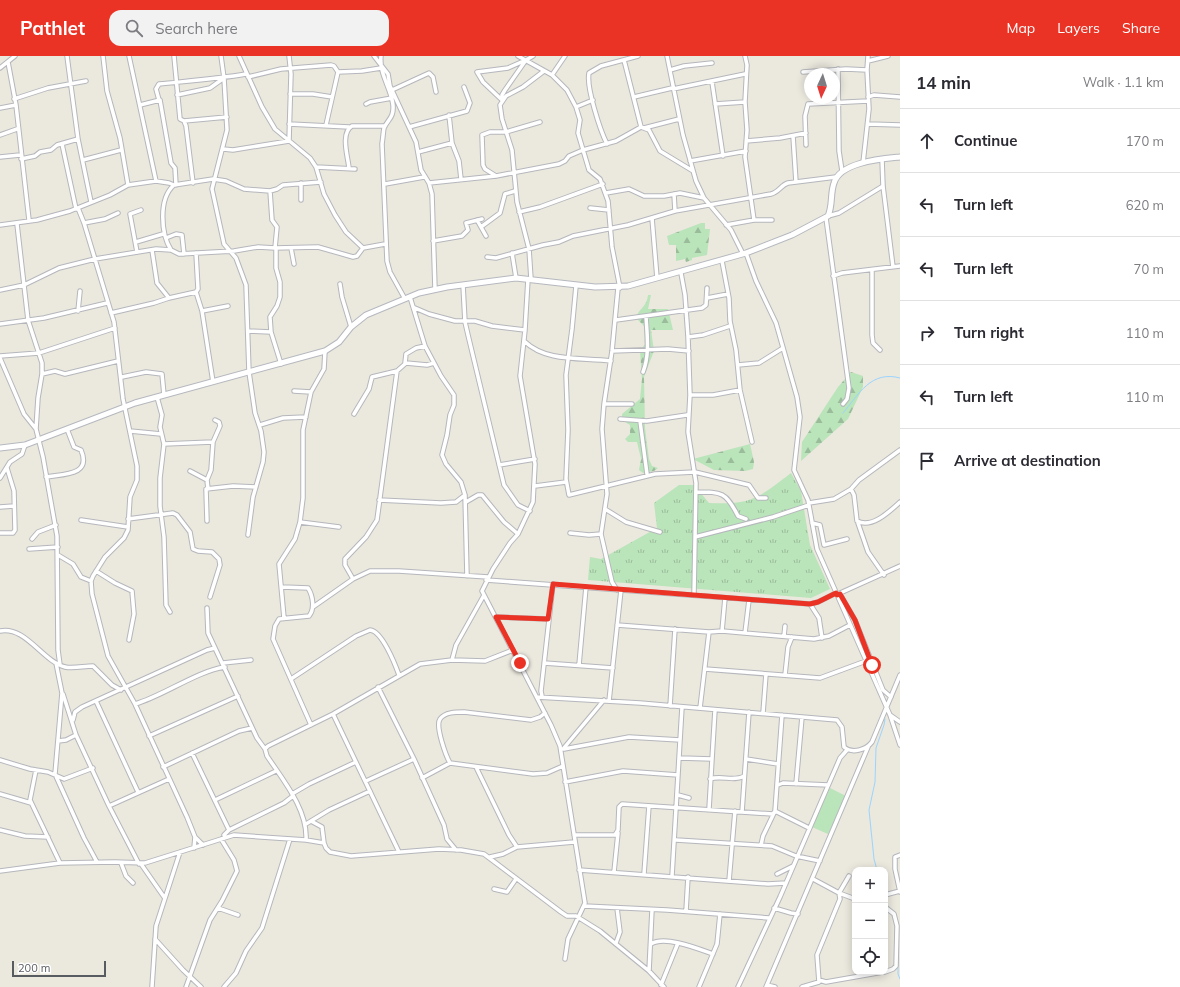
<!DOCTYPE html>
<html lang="en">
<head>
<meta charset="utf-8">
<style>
  body { margin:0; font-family:Mulish,sans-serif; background:#f2f2f3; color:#2b2b33 }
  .controls { position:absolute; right:12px; bottom:12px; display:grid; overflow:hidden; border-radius:8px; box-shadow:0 2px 10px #0003 }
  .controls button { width:36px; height:36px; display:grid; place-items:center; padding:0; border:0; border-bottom:1px solid #e1e1e2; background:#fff; color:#2b2b33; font:20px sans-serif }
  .compass { position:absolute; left:804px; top:12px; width:36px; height:36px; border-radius:50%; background:#fff; box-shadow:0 2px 10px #0003; rotate:184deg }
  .scale { position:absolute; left:12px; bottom:10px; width:94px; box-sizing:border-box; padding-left:4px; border:2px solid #585b60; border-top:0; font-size:11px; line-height:14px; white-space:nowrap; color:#585b60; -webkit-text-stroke:3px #fff; paint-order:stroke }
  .stop { position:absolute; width:12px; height:12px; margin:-9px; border:3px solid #eb3325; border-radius:50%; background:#fff }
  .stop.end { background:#eb3325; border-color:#fff; box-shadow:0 1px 4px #0008 }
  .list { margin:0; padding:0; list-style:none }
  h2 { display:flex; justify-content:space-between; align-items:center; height:52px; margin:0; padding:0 16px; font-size:17px }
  h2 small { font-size:13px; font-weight:400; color:#7c7c81 }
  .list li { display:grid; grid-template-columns:26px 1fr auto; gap:12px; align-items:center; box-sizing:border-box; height:64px; padding:0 16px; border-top:1px solid #e1e1e2 }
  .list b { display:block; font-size:15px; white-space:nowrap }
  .list em { font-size:13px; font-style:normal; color:#7c7c81 }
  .icon { flex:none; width:22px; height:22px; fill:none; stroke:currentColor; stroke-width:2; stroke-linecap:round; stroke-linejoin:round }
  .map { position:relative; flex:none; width:900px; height:931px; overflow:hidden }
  header { display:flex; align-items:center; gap:24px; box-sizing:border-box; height:56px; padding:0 20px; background:#eb3325; color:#fff }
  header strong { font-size:19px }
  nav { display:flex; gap:22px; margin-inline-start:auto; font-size:14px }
  .search { width:280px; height:36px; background:#f2f2f3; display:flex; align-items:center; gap:10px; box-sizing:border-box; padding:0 14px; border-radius:12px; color:#7c7c81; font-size:15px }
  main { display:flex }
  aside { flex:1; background:#fff }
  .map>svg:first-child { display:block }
  .grass { fill:url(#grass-tufts) }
  .forest { fill:url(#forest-firs) }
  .pitch { fill:#bae4ba }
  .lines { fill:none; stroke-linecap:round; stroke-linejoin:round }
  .stream { stroke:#9bd4ff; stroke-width:1 }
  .street-casing { stroke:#b5b7bc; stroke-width:5.5 }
  .secondary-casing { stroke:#b5b8be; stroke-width:7 }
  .street { stroke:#fff; stroke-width:3.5 }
  .secondary { stroke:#fff; stroke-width:5 }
  .route { stroke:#eb3325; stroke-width:5 }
</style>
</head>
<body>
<header>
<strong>Pathlet</strong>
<div class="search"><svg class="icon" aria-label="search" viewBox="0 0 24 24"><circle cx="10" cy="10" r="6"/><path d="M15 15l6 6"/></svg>Search here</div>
<nav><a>Map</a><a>Layers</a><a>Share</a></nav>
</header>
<main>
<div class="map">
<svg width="900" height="931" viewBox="0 0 900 931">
  <defs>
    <pattern id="grass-tufts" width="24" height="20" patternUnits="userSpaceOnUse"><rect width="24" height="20" fill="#bae4ba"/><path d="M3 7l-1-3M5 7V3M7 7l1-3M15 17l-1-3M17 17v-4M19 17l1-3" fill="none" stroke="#9abc9b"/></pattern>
    <pattern id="forest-firs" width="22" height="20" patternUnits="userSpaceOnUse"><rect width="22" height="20" fill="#bae4ba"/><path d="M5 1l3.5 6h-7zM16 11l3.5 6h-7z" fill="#9abc9b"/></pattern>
  </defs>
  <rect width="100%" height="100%" fill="#ebe8de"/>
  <!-- grass -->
  <path class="grass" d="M791,417L801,435L810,489L830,533L811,542L588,524L590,501L601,503L657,472L654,447L679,429H694L709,447C752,449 758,442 791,417Z"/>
  <!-- forest -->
  <path class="forest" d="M701,167H705V173H710L707,199L692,202V204L686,206L685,203L676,205V189H669L667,180Z
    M648,239H651L648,253H668L673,274H651L654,295L644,321L645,372L649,403L652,410L658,412L654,415L643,417L639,414L641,403L637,386H628L625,383L630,378V369L622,364V358L640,343L642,323L640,295L645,288L644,270L636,262C638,253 647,251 648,239Z
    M851,316L863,320V331L848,363L801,405L802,386L838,331Z
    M750,388L754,406L753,413L745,415L714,414L693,403Z"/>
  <!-- pitch -->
  <path class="pitch" d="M830,732L846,740L828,778L812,771Z"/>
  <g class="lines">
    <!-- stream -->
    <path class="stream" d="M843,357C859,338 871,314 900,322
      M877,814L874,803L869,754L875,726L876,692L884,669L885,663
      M885,847C900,857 898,897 898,918L900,923"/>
    <!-- street casing -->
    <g class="street-casing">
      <path id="street" d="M67,0L78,83L91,146
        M103,0L107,35L120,82L128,129
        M129,0L156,125
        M174,0L180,63L184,65L186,70L193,127
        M221,0L224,22L227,74L212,133L224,188L236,202L246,229L249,316L255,357L261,375L264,396L263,406L253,441L248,479
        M239,0L262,51L275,73L310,102L316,111L324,138L335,159L346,176L363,192L385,188
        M374,0L388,18L390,30L416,86L421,114L429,127L432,138L435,233
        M381,0C379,18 391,32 393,49C394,62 388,63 384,72C383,77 383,82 382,88L387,205L390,216L405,243
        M518,0L552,19L567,34L576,51L580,64L578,77L589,114L600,123L608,145L612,191L620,232
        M667,0L683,79L696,125L704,142L731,174L743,198
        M745,0L747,9L745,46L747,74L745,101L754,164
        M624,4L641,71
        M868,5L888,0
        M8,6L16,49L29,164
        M0,12L15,0
        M838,13L839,95L842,115
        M670,14L684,10L712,7
        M803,16L846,13L867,14
        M552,19L565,0
        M248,21L281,13L331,9L334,10L338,16
        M712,26L723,100
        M673,33L745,18
        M392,34L429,17L433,21L436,36
        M290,38H313L332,41
        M177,39L210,32L224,22
        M634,41L672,32
        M868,41L874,39L900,41
        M14,43L48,32L86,25
        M159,44L156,33L159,28C188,25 217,23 246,18
        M502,44L483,26L477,16L508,12L526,4
        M502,44V39L505,34L526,4L533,0
        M366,48L370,46L392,42
        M715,48L745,46
        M140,49L160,44L171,107L175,112L176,129
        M576,51L593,44
        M0,52L16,49
        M449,59L452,87
        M184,65L227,61
        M289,68L349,71
        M868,68L900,69
        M326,69L338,16L362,15L381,12
        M409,71L467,55L470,47L464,31
        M644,72L679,63
        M0,79L17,73
        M793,80L796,126
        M746,85L780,82L806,77
        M62,88L76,153
        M607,88C600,74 586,31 589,17L601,10L638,0
        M806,89L805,60L808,48L868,45
        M223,93L233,94L289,85L291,18L289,0
        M418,96L452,87L459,105L461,123
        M0,101L20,99
        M21,103L35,100L40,96L51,94L57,89L78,83
        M882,103L883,130L893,211
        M83,104L121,94
        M690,105L746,95
        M863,107L869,53L867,14L868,0
        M316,111L355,113
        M349,112C348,101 340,77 352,70H385
        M496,120L485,113L483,109L482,79L490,76H506L540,66
        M301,127V144
        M429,127L496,120L559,108L565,105L569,100L583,94L616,85L641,71L649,74L660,95L693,115
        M385,128L424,121
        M606,137L629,133L644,140H664L680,137L704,142
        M674,138L675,155
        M78,152L84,167L114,266L123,343L137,410V424L130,441L128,474L124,482L105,501L93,520L91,525L92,538L108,600L135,648L187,761L195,781L194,792
        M590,152L609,154
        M519,156L540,151L603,128
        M828,160L839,157L883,130
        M652,162L657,222
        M826,162L849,332L847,343L843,348
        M477,164L486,180
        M84,167L105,163L118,157
        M17,168L28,264L42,307V318L38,342L36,373L43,401L57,480L58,594L60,609
        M0,169L37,164L70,155L110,139L128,129L156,125L169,127L174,129L213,123L226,125L244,133L270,135L277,133L283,129L321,126
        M726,169L754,164H772
        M481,171L500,157L505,138L515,135
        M166,182L176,178L182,179L184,198
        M433,185L462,180L468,174L466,167L482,163
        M136,186L163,178
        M275,192L318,191L353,201L357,200L363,192
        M276,192V212L280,226V241L277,250L270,261L271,276L281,308
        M291,192L294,208
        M152,194L157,227L169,242L196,236L198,233L196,197
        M171,194C161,178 158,143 174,129
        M137,196L130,158L141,154
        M512,197L516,222
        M746,197L756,225L776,267L797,341L800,361L794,414L808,444L817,493L890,659L900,689
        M487,201L496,202L543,189L559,186L573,180L628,169L675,155L771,138C779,136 781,129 788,127L836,121
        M722,205L729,242L730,265L736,294L740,334L752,386
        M872,214V279L873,287L880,294
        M681,217L685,239L688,281L690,339L688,376L696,427L694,539
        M833,220L842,217L900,210
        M528,223L525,274L520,320L535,408L533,446L518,478L510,487L493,513L482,535L551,669L560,690L585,847L568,883L565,903
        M531,223L529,193L517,146L512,94L502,63L500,49L506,40L523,31L544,15
        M340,228L342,241L351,271
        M463,229L465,266L468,279L504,429L518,449L530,455
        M576,230L572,273L566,319L568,374L566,423L569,439L655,418L695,416L749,429L758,442H766
        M0,234L24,229L59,212L95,203L156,193L171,194L179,198L234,195L258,191L275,192L277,171L272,164L270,135
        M196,236L202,255
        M410,241L425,290L441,320L454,339V349L450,359L447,379L442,399L446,408L461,426L465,439L467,520
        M707,242L728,238
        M415,252L429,258L455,265H475L492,270L525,274
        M78,255L80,235
        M111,257L154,247L169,242
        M616,264L702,252L706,249L707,232
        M0,268L44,262L107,247
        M248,275L271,276
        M688,281L703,279L730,270
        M524,285C547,307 582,301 611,305
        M612,295L668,293L689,295
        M0,300L39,297L115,272
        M0,302L24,358L36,373
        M405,307L406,298L416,292L425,290
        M738,309L759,307L783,292
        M643,316C650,298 647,279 646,260
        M42,318L55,315L65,318L118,305
        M122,321L146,316L162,318L164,339
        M213,326L202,255L228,250
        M294,335L311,336
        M690,339H713L740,334
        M157,341L162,359L160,371L164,388L160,422V450L164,481L166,549L170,556
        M604,348H632
        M354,358L369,333L372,321L397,315L406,307L427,309L434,307
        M620,363L647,365L687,359
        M640,365L647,418
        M260,369L283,362L306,361
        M130,375L161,378
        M164,388L213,386
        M499,409L535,403
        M190,415L207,424
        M46,421C63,418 92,420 81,394L74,391L67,373
        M0,422L10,406L22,398L25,389
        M535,430L566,426
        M208,433L207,424L211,414L213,386L220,370L219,366L215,364
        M851,433L859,424L900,394
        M696,436C722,436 726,436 738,460L746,463
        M379,444L441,447L456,446L465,439
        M466,446L478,439H482L504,466L518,478
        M809,447L834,443L851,433L854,439L857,465C872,473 890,455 900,446
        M0,451L14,450
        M605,453L626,466L660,476
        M128,463L173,457L177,459L190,476L193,493L198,495L212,496L219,503L220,509L210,541
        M81,464L128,471
        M207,465L206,433L233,430L256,431
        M300,466L339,471
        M812,467L820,469L824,489L847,483
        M858,467L868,496L884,519
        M0,477H13L15,474L14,435L7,412
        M570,477L589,479L601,478
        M695,481L773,461L809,449
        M32,483L38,476L56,469
        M29,493L58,491
        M58,499L73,508L81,521L91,525
        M96,515L115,527L132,535L134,558L129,584
        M353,523L345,509V503L366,481L377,464L397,315
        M486,524L810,548L818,546L836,537
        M282,531L308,532C313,540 315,553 309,560L279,563L275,570L273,583L311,669
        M617,534L612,526L601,478L607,438L602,373L604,348L612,295L618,232
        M838,538L900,510
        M840,538L855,564L883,634L891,641
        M810,548L819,562L822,582
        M313,551L353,523L370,515H399L488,521
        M207,552L208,577L215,592
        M496,561L548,563
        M284,562L279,508L295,483L300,466L303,442V374L311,336L324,313L325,295
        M617,569L709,576
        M0,575C26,570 42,605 65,611C73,613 84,610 93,610L112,629L121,634
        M722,575L725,542
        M745,577L749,544
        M784,580L785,570
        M452,604L456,589L484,539
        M56,607L62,637L55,718L84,782L97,806
        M223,607L251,604
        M544,607L613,612
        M579,609L586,531
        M705,613L820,622L866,605
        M785,619L788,591L792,581
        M291,623L356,580L370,574C382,575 395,608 399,619
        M378,631L414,703L444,769L447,783L456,794
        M63,638L76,679L109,750L139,808
        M542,640L541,635L553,528
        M537,641L640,647L837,664L842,671L844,691C852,698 866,694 872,686L900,619
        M96,645L138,736
        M609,645L621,534
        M135,648C163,640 197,615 225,611
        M670,650L675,573
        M700,652L709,576L722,575L814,583L829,580L850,569
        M763,657L766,618
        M333,658L399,796
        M890,659L900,666
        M73,664L75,656L82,651L207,594L215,592L257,682L265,693
        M149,680L238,640
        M58,685L66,684L76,679
        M563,693L604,644
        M564,693L629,681L680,684
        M192,697L229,774
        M680,702L712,703
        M746,703L778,708
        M0,704L30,713L48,716L64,723L93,712
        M450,707C446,700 435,670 440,663C445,656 456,656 464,656L531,664L540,661L545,657
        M163,711L239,675L252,672
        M476,711L509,779L517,791L574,786
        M36,714L30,744L60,807
        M422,722L450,707L533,718L547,717L563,710
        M710,723C721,719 734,726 744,720
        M366,725L414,703
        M565,726L623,715L678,719
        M796,728L802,661
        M778,729L783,727L828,729
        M0,738L31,747
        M292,738L309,728L356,706
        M678,739L689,742
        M215,744L276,715
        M109,750L169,723
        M709,753L715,654
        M775,755L809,772
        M742,756L749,656
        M311,765L322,771L324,787
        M306,768L329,754L370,735
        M0,774L25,780L48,781
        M574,779H615L618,774L619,751L622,748L773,758L775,755L782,659
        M195,781L203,789
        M225,781L224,779L229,774L284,747L293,740
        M306,784C308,754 283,724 267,700L265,693L268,690L333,658L420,608L452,604L485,605L513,594
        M676,784L772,790L796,800L820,805
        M761,789L763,780L774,757
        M900,799L895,801V813L900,836
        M490,801L503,798L517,791
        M121,807L126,820L133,827
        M141,808L164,841
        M579,814L768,828L786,827
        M0,815L60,807L115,806L145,807L234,779L306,784L324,787L326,792L330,796L351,800L439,793L461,794L484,798L561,856L567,860H576L600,875L649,915L664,931
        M614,816L618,777
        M644,818L649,750
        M777,818L793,810
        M672,820L682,651
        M849,820L839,837L855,843
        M729,825L735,755
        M494,833L507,836L516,823
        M885,839L900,835
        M584,850L667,854L769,862
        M885,851L894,858L897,870L896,910L893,913L885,916
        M218,852L238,859
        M774,852L791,857L798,858
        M686,855L688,821
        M155,883L183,914L201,931
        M616,887L620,876L617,852
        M651,888C665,879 699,893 713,898
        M649,915L652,854
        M819,924L826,926L883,916
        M661,929L678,887
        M767,929L775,931
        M152,931L156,870L180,796
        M186,931L210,864L222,845L237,815L234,804L221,783
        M224,931L236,917L246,895L262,872L290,783
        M699,931L717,888L720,858
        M738,931L780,841L840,702L847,694
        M766,931L868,691
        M802,931L819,926L817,899L840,843L839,837L813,823"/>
    </g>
    <!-- secondary casing -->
    <g class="secondary-casing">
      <path id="secondary" d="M0,392L25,389L135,347L325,295L339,286L351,271L366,259L419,237L447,231L516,222L595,231L628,230L746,197L792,179L828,160C833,149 830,138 834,127C840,106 881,103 900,101"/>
    </g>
    <!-- street -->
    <use href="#street" class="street"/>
    <!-- secondary -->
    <use href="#secondary" class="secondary"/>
  </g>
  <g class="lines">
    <!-- route -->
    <path class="route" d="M520,607L496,561L548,563L553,528L810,548L818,546L836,537L837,539L840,538L855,564L872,609"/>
  </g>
</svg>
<div class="controls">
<button>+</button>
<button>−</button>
<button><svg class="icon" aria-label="locate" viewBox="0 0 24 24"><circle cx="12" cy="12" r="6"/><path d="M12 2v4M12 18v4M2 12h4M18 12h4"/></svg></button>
</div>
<svg class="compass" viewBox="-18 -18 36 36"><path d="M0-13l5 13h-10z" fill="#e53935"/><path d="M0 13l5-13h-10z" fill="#7c7c81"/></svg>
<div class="scale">200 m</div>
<div class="stop" style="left:872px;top:609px"></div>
<div class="stop end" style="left:520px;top:607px"></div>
</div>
<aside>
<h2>14 min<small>Walk · 1.1 km</small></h2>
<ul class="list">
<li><svg class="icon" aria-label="ahead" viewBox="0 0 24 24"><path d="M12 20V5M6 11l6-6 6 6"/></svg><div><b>Continue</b></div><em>170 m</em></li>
<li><svg class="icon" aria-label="left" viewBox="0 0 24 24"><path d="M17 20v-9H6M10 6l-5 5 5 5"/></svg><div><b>Turn left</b></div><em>620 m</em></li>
<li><svg class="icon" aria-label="left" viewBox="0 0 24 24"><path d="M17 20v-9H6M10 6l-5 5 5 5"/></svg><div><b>Turn left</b></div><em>70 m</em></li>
<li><svg class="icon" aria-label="right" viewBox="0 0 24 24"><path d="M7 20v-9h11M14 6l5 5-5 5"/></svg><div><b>Turn right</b></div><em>110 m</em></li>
<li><svg class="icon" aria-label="left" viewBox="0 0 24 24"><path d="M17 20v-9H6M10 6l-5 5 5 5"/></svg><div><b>Turn left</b></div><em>110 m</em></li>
<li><svg class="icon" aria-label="arrive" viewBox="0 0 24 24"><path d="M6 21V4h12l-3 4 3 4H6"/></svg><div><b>Arrive at destination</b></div></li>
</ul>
</aside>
</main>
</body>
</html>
